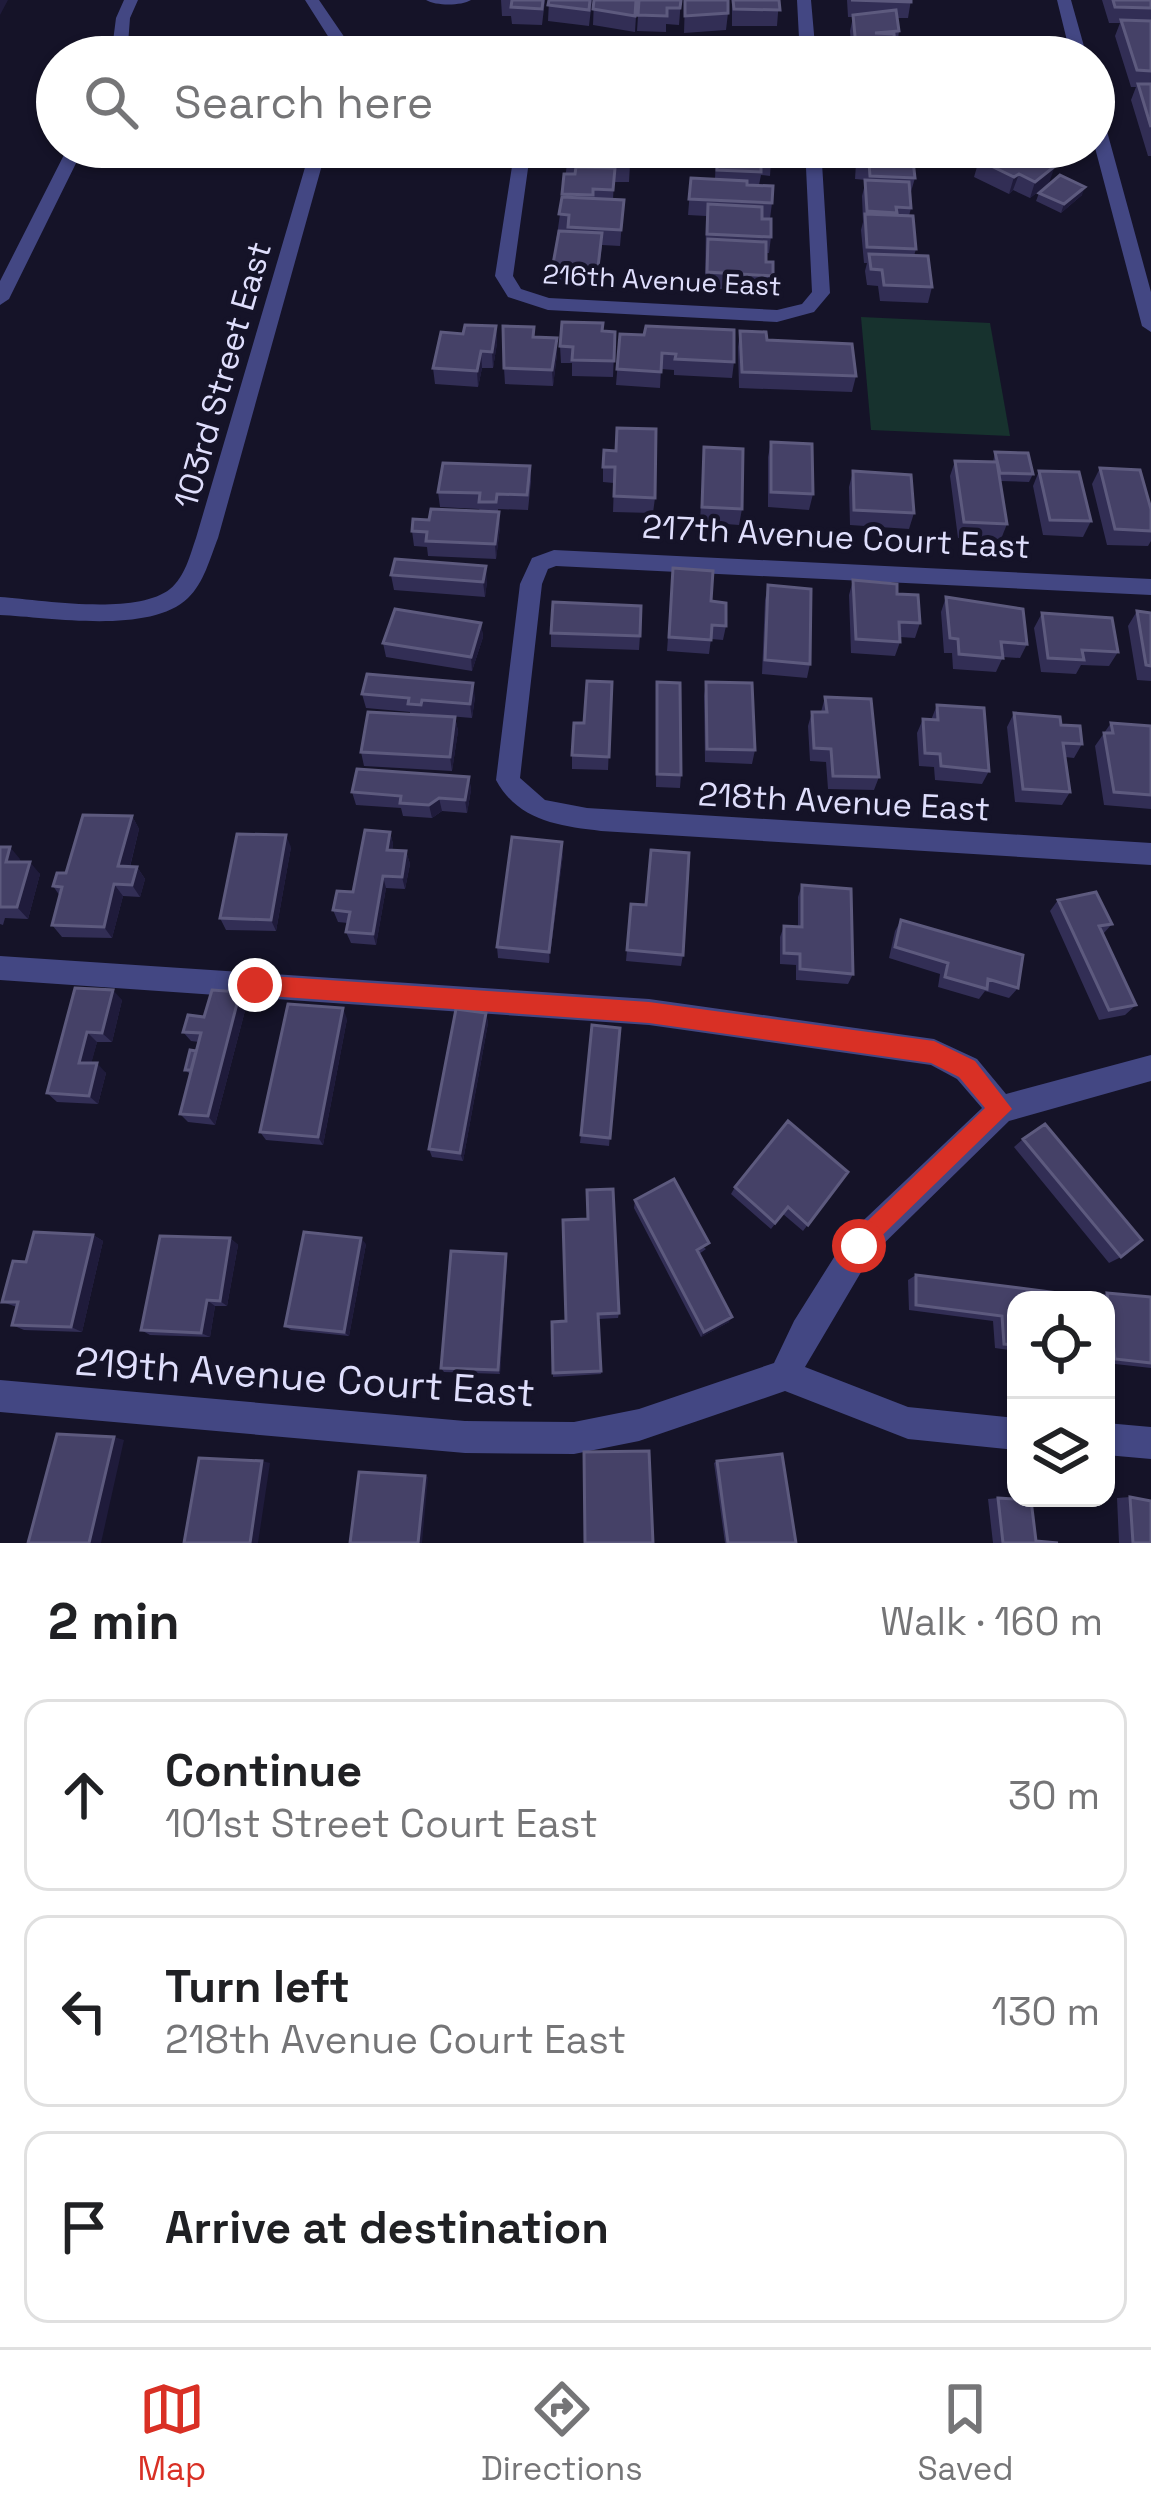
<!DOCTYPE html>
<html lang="en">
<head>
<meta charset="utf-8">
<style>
  body { margin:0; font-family:"Space Grotesk",sans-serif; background:#f6f6f6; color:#202124 }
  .controls { position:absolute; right:36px; bottom:36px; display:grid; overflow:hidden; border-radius:24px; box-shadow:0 3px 9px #0004 }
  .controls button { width:108px; height:108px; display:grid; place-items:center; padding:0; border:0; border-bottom:3px solid #e0e0e0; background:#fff; color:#202124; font:60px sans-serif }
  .stop { position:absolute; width:36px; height:36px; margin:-27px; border:9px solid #d93025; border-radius:50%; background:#fff }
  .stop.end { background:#d93025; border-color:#fff; box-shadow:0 3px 12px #0008 }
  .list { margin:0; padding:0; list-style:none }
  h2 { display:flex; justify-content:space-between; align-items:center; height:156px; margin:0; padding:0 48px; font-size:51px }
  h2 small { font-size:39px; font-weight:400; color:#757577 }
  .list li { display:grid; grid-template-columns:78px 1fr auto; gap:36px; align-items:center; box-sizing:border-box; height:192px; margin:0 24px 24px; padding:0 24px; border:3px solid #e0e0e0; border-radius:24px }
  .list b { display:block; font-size:45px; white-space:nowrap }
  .list p { margin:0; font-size:39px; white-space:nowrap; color:#757577 }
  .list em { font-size:39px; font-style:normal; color:#757577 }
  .icon { flex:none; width:66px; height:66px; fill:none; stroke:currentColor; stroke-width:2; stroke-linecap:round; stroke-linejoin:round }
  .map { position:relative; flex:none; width:1151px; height:1543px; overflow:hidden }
  .search { position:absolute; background:#fff; box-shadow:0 3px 9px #0004; left:36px; right:36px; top:36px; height:132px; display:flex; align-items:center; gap:30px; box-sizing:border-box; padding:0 42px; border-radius:66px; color:#757577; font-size:45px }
  .sheet { height:804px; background:#fff }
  nav { display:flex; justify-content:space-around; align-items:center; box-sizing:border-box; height:168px; border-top:3px solid #e0e0e0; background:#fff; font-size:33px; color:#757577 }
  nav a { display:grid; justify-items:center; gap:6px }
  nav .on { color:#d93025 }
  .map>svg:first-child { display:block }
  .green { fill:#17322e }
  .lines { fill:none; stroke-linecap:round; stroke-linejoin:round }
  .service { fill:#434783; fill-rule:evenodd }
  .minor { fill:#434783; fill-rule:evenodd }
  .wall { fill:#322e55 }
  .shaded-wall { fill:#1f1b3b }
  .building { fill:#454167; stroke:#5d5a7e; stroke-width:3 }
  .route { fill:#d93025 }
  .labels { text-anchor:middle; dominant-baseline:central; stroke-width:9; stroke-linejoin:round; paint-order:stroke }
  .far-street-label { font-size:27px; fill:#dfdefc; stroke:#151328 }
  .street-label { font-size:33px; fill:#dfdefc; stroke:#151328 }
  .near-street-label { font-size:39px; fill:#dfdefc; stroke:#151328 }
</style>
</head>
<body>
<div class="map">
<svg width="1151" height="1543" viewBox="0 0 1151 1543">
  <rect width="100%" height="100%" fill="#151328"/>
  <!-- green -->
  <path class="green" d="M861,317L990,323L1010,436L871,430Z"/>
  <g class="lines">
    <!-- service -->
    <path class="service" d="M426,0H471C461,6 436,6 426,0Z"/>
    <!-- minor -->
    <path class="minor" d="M124,0H138L130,18L127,57H111L116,18Z
      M305,0H319L347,41L352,57H336L331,41Z
      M797,0H811L816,57H800Z
      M1057,0H1071L1087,57H1071Z
      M555,52H648L656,57H547Z
      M1094,108L1102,113L1151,292V332L1142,326L1094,144Z
      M68,147H84L9,299L0,305V281Z
      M311,147H327L218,538C210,558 204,583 188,598C150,635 49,617 0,615V597C42,600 136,616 170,589C185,577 190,555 196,538Z
      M515,147H531L513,276L521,289L549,298L777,310L802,304L812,292L805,147H821L830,293L814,312L777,322L548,310L508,297L495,276Z
      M554,550L1151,579V595L556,566L548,569L542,584L520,778L545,800L587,808L1151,843V865L601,831C559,826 518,821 496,780L520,584L532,558Z
      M0,956L649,999L934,1039L977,1059L1006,1094L1151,1055V1081L1009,1121L870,1257L805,1367L908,1407L1016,1418V1450L908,1439L785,1391L639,1441L574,1454L465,1453L0,1412V1380L465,1421L574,1422L639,1409L774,1363L794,1321L848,1235L982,1108L957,1079L931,1065L649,1025L0,980Z
      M1106,1423L1151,1427V1459L1106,1455Z"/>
  </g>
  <!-- wall -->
  <path class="wall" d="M501,0H545L542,25L512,24L511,16H502Z
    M549,0H592L589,26L548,21Z
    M594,0H637L635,32L593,25Z
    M639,0H681L679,25L666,24V32L637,31Z
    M685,0L728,13L726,30L684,33Z
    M732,0H779L777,26H732Z
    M847,0H911L908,18H897L899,31L896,57H852L850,31L853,17H848Z
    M1102,0H1151V156H1148L1131,100L1136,87H1131L1115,36L1120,23H1109Z
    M631,147L629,182H614L613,199L624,200L620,246L602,245L597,283L553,281V264L567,164Z
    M707,147H772L770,176L761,175L759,185L772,203L770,219L771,237L769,253H766V262L773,276L770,292L705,288L706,216L688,215L691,178L715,179L716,152L707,150Z
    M857,147H904L903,152L915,178L910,195L911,208L909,216L916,249L914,256L932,287L928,303L880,301L878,286L867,285L865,271L867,263H864L861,230L863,222L862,196L866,180L855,179Z
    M979,160L1049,183L1030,198L1013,190L1009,194L974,177Z
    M1039,193L1082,195L1061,213L1036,201Z
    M496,326L497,343L493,368H482L478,387L435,384L433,368L463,334Z
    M534,327V337L557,338V354L553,386L505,384L504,368Z
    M602,331L615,332L613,377L572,376V363H561L560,346Z
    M740,331L856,376L852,392L739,388L738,347Z
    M620,334L734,362L732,378L674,375V370L661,369L660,388L616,385Z
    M771,442L813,494L809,510L768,507V457Z
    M704,447L742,509L739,525L700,522Z
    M616,451L655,498L653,513L613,512L614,483L603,482V467Z
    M995,452L1033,474L1029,482L1000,481L1007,524L1001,539L958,538L950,476L955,461L993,462Z
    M530,466L531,481L528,510L498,509L500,527L496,559L428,556L427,547L414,546L412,531L429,520L480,511L479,509L440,507L438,492Z
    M1100,468L1151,509V541L1148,546L1107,545L1092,484Z
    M853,471L914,513L909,529L850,525L849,487Z
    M1039,471L1091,521L1083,537L1043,535L1033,486Z
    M673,568L711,601L726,626L723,640L711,639L709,654L667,651Z
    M391,575L487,581L485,597L394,590Z
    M853,580L897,594L920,623L915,638L900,637V642L895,656L851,653L849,595Z
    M768,585L810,664L807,678L762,674L765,600Z
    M946,597L1027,644L1020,658L1003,657L996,672L953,669L952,653H944L941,612Z
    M1137,611L1151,613V681L1137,680L1128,626Z
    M1042,613L1118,652L1109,666L1081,665L1076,674L1041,672L1034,628Z
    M481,623L483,637L472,671L386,657L383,643Z
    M551,633L640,636L639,650L551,647Z
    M612,682L608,770L572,769V755L584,723Z
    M657,682L681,775L680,788L656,787Z
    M706,682L755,750L752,764L705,762L704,696Z
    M362,694L475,697L472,718L424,714V715L455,717L458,731L452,771L364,766L361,752L410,715V712L366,708Z
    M825,697L879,777L874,790L828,789L826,762L810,761L808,726L812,712H821Z
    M937,705L989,771L982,784L935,780L934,767L919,766L917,733L923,719L931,720Z
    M1014,713L1061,725L1082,744L1074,758L1065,757L1070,792L1062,805L1015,802L1007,727Z
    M1111,723L1151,726V809L1104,805L1095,746Z
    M469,777L471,790L467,813L442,811L432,818L403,816L401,808L356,805L352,792Z
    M132,816L139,829L130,867H137L145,879L140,897L123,896L112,938L62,937L52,925L60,896L53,886Z
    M390,832L393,844L392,850L406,851L410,864L405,889L386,888L376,945L351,943L346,932L348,923L338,922L333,910L353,892Z
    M0,847L40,874L28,919L5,918L3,925L0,924Z
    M291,847L276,931L226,930L220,918Z
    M563,854L549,963L498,958L497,947Z
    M802,885L853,974L848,984L796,980V965L780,964V937L784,926L798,927V897Z
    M1058,900L1112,924L1103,934L1136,1005L1125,1015L1099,1020L1050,911Z
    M631,904L683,955L681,966L626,961Z
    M901,920L1018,988L1009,998L985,991L979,999L938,987L940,974L889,958L895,931Z
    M75,988L122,1000L112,1042H97L91,1063L106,1073L98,1104L57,1102L47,1093Z
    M240,992L247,1003L215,1125L188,1122L180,1114L190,1074L185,1070L196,1051L199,1042L191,1041L183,1032Z
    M486,1013L488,1023L463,1161L432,1157L429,1149Z
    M347,1019L323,1145L266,1140L260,1132Z
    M620,1028L609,1146L580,1143L581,1135Z
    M1023,1139L1121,1257L1109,1263L1014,1147Z
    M848,1172L803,1231L783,1214L771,1229L731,1194L735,1187Z
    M635,1200L706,1249L699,1254L729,1322L701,1337L634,1208Z
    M563,1220L619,1313L618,1318L598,1319L601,1374L553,1377L552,1322L566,1321Z
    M93,1235L103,1241L82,1332L24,1330L12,1325L17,1307L2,1302L26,1262Z
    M230,1238L238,1245L227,1306H215L210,1337L150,1335L141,1330Z
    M366,1244L349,1336L291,1330L285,1326Z
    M506,1254L507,1260L500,1374L444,1372L441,1368Z
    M916,1275L1016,1300V1351L995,1348L993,1321L909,1310L908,1280Z
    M1107,1293L1151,1297V1368L1106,1363V1300H1096V1298Z
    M717,1461L796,1543H725L714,1463Z
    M1130,1497L1151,1543H1119L1117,1498Z
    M998,1498L1036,1541L1058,1543H993L988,1499Z"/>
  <!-- shaded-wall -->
  <path class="shaded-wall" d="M0,0H8L0,15Z
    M1055,166L1049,183L1030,198L1035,182Z
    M1019,174L1013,190L1009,194L1014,177Z
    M1085,187L1082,195L1061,213L1064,204Z
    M496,326L497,343L493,368L492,352Z
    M557,338V354L553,386L552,370Z
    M481,351L482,368L478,387L477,371Z
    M499,512L500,527L496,559L495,544Z
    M486,566L487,581L485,597L483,582Z
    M481,623L483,637L472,671L471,657Z
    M473,683L475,697L472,718L470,704Z
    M455,717L458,731L452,771L450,757Z
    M469,777L471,790L467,813L465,800Z
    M439,798L442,811L432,818L429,805Z
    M132,816L139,829L127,878L118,866Z
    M390,832L393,844L390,862L387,850Z
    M286,835L291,847L276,931L271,920Z
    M562,842L563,854L549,963V952Z
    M10,847L20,859L16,874L6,862Z
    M406,851L410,864L405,889L402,877Z
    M30,862L40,874L28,919L17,907Z
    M137,867L145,879L140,897L132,885Z
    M383,876L386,888L376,945L373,934Z
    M114,884L123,896L112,938L104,927Z
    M113,990L122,1000L112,1042L102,1033Z
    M240,992L247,1003L215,1125L208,1116Z
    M343,1008L347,1019L323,1145L318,1137Z
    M486,1013L488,1023L463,1161L460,1153Z
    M87,1032L97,1042L89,1072L79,1063Z
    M97,1063L106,1073L98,1104L89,1096Z
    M93,1235L103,1241L82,1332L71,1327Z
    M230,1238L238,1245L227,1306L220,1301Z
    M361,1238L366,1244L349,1336L344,1332Z
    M506,1254L507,1260L500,1374L498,1370Z
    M207,1300L215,1306L210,1337L201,1333Z
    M732,1317L729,1322L701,1337L704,1332Z
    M114,1437L124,1440L101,1543H89Z
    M262,1461L270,1463L258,1543H250Z
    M425,1476L428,1477L422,1543H418Z"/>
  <!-- building -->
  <path class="building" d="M512,0H543L542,9L511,7Z
    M549,0H590L589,10L548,5Z
    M594,0H636L635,16L593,9Z
    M639,0H681L680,8H667V16L638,15Z
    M685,0H728V13L685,16Z
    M733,0H779L780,10L734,9Z
    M911,0V2L851,0Z
    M1113,0H1151V8L1115,7Z
    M896,10L899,31L875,33L894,34L896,54L887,53V57H857L853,15Z
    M1121,20L1151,21V71L1137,70Z
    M587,54L626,55V57H587Z
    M1138,84H1151V127Z
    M568,147H631L629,166L567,164Z
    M717,147H772V159H761V172L717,170Z
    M996,147H1013L1055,166L1035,182L1019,174L1014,177L979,160Z
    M858,150L912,152L915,178L870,176L869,163H859Z
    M576,167L615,168L613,190L593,189V195L562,194L564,174H575Z
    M1060,175L1085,187L1064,204L1039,193Z
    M691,178L747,181V185L773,186L772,203L689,199Z
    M865,180L909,182L911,208L896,207L897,213L867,211Z
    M562,197L624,200L621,230L568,227L569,215L559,214Z
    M708,204L762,207V219H771V237L707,234Z
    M865,214L913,216L916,249L867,247Z
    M559,231L602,233L598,267L553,264Z
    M708,239L766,242V262H773V276L707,272Z
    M869,254L928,256L932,287L884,285L882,270L871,269Z
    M562,322L603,323L602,331L615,332L614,361L572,360L573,347L560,346Z
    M465,325L496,326L492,352L481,351L477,371L433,368L441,332L463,334Z
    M503,326L534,327L533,337L557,338L552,370L504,368Z
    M646,326L734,330V362L675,359L676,354L662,353L661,372L617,369L620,334L644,335Z
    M740,331L766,332L767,340L852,344L856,376L742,372Z
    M617,428L656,429L655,498L614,496L615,467H603L604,450L616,451Z
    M771,442L812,444L813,494L771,492Z
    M704,447L743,449L742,509L702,507Z
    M995,452L1028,453L1033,474L1000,473Z
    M955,461L997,462L1007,524L964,522Z
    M443,463L530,466L527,495L497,494L496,502H479L480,493L438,492Z
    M1100,468L1140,470L1151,509V531L1115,529Z
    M853,471L911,475L914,513L854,510Z
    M1039,471L1079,472L1091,521L1050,520Z
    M431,509L499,512L495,544L426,541L427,532L412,531L413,519L429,520Z
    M395,559L486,566L483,582L391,575Z
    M673,568L713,571L711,601L726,603V626L712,625L711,640L669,637Z
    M853,580L897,584V594L918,595L920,623L899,622L900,642L856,639Z
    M768,585L811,589L810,664L765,660Z
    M946,597L1023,609L1027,644L1001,642L1003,658L959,654L958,639L950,638Z
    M553,602L641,606L640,636L551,633Z
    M395,609L481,623L471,657L383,643Z
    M1137,611L1151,613V666L1146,665Z
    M1042,613L1112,618L1118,652L1082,650L1084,660L1048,658Z
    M367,674L473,683L470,704L422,700L421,705L408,704L409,698L362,694Z
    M587,681L612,682L609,757L572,755L574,723H584Z
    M657,682L680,683L681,775L657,774Z
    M706,682L752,683L755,750L707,749Z
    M825,697L871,699L879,777L833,776L831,749L814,748L812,712H827Z
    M937,705L984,708L989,771L941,766L940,754L925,753L923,719L938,720Z
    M368,712L455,717L450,757L361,752Z
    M1014,713L1060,717L1061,725L1080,726L1082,744L1063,743L1070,792L1023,789Z
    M1111,723L1151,726V795L1114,792L1104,733H1113Z
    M357,769L469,777L465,800L439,798L429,805L400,803L401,796L352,792Z
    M83,815L132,816L118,866L137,867L132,885L114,884L104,927L52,925L62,887L53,886L57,873H66Z
    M365,830L390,832L387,850L406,851L402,877L383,876L373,934L346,932L350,912L333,910L337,891L353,892Z
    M237,834L286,835L271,920L220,918Z
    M512,837L562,842L549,952L497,947Z
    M0,847H10L6,862H30L17,907H0Z
    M651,850L689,853L683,955L627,950L631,904L646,905Z
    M802,885L851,889L853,974L800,969V954L784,953V926L802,927Z
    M1096,892L1112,924L1099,926L1136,1005L1109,1010L1058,900Z
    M901,920L1023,955L1018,988L988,979L987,989L945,977L948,963L895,947Z
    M75,988L113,990L102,1033L87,1032L79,1063H97L89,1096L47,1093Z
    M212,990L240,992L208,1116L180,1114L201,1033L183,1032L188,1015L204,1017Z
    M288,1004L343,1008L318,1137L260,1132Z
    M456,1009L486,1013L460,1153L429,1149Z
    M592,1025L620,1028L610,1138L581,1135Z
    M190,1050L196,1051L191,1070H185Z
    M788,1121L848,1172L808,1225L788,1207L775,1223L735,1187Z
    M1045,1124L1142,1240L1121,1257L1023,1139Z
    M674,1179L709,1243L697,1250L732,1317L704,1332L635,1200Z
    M613,1189L619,1313L598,1314L601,1371L553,1373L552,1322L566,1321L563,1220L588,1219L587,1190Z
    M34,1232L93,1235L71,1327L12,1325L18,1302H2L13,1261L26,1262Z
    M304,1232L361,1238L344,1332L285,1326Z
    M160,1236L230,1238L220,1301L207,1300L201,1333L141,1330Z
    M451,1251L506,1254L498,1370L441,1368Z
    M916,1275L1059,1293L1060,1300H1016V1345L1004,1344L1002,1316L916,1305Z
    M1107,1293L1151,1297V1363L1115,1359Z
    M57,1434L114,1437L89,1543H28Z
    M649,1451L653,1543H585L584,1452Z
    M782,1454L796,1543H728L717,1461Z
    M199,1458L262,1461L250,1543H184Z
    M359,1472L425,1476L418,1543H350Z
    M1130,1497L1151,1501V1543H1133Z
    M998,1498L1031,1500L1036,1541L1058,1543H1003Z"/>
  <!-- route -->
  <path class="route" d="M255,975L649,1002L934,1041L975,1061L1012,1109L859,1258L851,1254V1237L985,1108L959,1077L931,1063L649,1023L255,995L244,985Z"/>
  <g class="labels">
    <!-- far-street labels -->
    <g class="far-street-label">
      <text transform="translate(662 280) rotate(3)">216th Avenue East</text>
    </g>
    <!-- street labels -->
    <g class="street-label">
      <text transform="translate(223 375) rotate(-74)">103rd Street East</text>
      <text transform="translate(836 537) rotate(3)">217th Avenue Court East</text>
      <text transform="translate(844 802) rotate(3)">218th Avenue East</text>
    </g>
    <!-- near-street labels -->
    <g class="near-street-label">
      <text transform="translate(305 1377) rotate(4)">219th Avenue Court East</text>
    </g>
  </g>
</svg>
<div class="controls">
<button><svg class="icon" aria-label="locate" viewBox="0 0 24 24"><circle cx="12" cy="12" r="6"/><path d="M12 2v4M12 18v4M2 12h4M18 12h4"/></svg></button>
<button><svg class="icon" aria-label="layers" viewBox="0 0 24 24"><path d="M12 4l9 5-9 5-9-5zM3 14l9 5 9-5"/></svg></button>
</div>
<div class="stop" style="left:859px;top:1246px"></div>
<div class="stop end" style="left:255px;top:985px"></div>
<div class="search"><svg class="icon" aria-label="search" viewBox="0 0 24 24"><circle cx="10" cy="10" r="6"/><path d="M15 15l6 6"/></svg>Search here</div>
</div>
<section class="sheet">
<h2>2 min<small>Walk · 160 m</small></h2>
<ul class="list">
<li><svg class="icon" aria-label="ahead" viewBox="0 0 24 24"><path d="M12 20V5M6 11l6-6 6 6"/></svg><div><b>Continue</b><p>101st Street Court East</p></div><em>30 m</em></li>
<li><svg class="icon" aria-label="left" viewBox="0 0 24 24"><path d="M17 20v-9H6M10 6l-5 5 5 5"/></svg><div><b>Turn left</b><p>218th Avenue Court East</p></div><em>130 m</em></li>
<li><svg class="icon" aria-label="arrive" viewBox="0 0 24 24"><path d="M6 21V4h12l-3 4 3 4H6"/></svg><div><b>Arrive at destination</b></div></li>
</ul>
</section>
<nav>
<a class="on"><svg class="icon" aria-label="map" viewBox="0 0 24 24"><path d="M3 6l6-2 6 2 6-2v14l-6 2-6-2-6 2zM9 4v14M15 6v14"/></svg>Map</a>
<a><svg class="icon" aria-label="directions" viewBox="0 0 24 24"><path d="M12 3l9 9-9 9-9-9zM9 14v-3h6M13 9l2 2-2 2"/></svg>Directions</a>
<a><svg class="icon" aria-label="saved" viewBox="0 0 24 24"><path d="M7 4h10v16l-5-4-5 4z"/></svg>Saved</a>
</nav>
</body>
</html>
